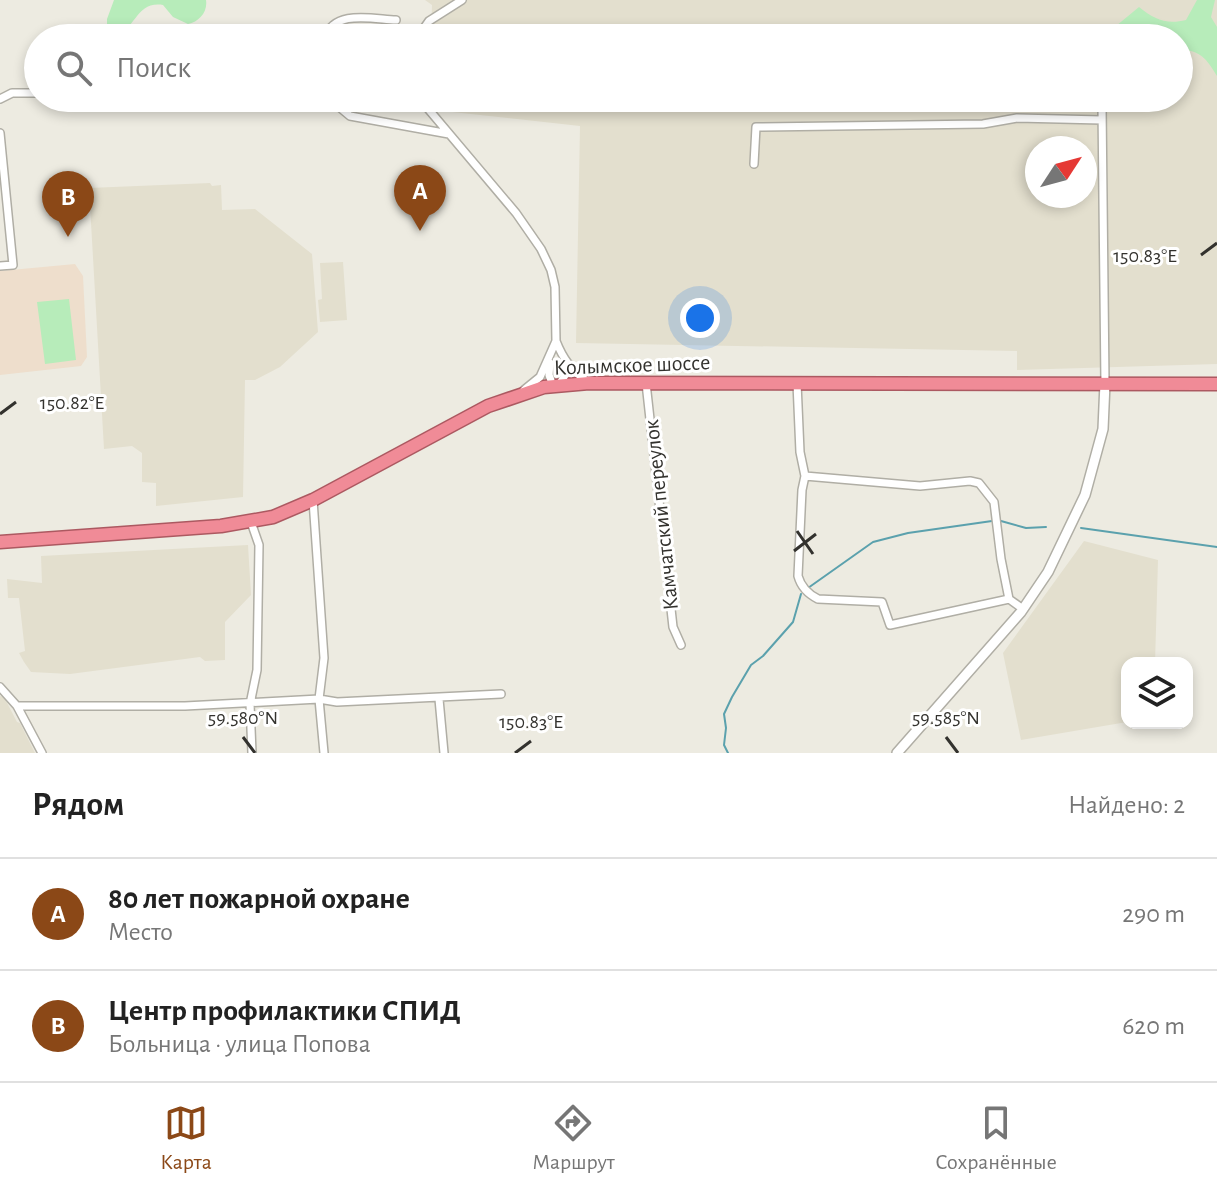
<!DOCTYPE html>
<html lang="ru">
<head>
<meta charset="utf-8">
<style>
  body { margin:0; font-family:"Alegreya Sans",sans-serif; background:#f2f2f2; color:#222 }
  .controls { position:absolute; right:24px; bottom:24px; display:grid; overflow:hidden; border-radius:16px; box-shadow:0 4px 12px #0003 }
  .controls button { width:72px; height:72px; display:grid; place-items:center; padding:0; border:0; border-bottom:2px solid #e0e0e0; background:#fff; color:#222; font:40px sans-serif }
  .compass { position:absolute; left:1025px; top:136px; width:72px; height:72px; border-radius:50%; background:#fff; box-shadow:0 4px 12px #0003; rotate:54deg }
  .you { position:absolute; left:700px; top:318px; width:28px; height:28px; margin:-20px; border:6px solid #fff; border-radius:50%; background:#1a73e8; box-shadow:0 0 0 12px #1a73e833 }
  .badge { display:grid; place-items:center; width:52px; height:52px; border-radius:50%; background:#8b4817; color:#fff; font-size:26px; font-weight:700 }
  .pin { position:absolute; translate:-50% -66px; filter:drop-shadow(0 2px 4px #0008) }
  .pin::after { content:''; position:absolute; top:42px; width:28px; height:24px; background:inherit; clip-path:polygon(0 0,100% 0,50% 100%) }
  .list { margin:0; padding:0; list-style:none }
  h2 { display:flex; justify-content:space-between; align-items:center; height:104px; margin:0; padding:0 32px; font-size:34px }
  h2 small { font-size:26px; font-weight:400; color:#767676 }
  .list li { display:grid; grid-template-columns:52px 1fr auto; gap:24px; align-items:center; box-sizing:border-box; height:112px; padding:0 32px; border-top:2px solid #e0e0e0 }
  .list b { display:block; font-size:30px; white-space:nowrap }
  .list p { margin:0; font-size:26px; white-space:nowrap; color:#767676 }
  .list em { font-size:26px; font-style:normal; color:#767676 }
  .icon { flex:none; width:44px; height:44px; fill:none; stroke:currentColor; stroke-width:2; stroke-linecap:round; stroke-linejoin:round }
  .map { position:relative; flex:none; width:1217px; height:753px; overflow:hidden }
  .search { position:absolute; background:#fff; box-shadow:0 4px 12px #0003; left:24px; right:24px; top:24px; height:88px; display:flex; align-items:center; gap:20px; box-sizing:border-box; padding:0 28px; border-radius:44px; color:#767676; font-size:30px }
  .sheet { height:328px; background:#fff }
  nav { display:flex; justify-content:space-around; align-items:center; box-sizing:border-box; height:112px; border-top:2px solid #e0e0e0; background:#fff; font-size:22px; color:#767676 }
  nav a { display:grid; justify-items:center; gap:4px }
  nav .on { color:#8b4817 }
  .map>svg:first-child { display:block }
  .built { fill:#e3dfce; fill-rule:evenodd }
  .education { fill:#eedecc }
  .green { fill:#b7ecba }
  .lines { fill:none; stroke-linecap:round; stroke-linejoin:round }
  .stream { stroke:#5ba1ad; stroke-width:2 }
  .minor-casing { stroke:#b0aea5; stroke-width:10 }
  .tertiary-casing { stroke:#b0aea5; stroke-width:12 }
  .trunk-casing { stroke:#ac5961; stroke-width:15 }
  .minor { stroke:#fff; stroke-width:7 }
  .tertiary { stroke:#fff; stroke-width:9 }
  .trunk { stroke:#f08b97; stroke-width:12 }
  .ticks { fill:none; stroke:#33322e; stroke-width:3 }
  .labels { text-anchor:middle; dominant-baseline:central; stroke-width:6; stroke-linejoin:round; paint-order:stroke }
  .street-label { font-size:22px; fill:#33322e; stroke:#fff }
  .ticks-label { font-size:20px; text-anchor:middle; fill:#33322e; stroke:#fff; stroke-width:6; stroke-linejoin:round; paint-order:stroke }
</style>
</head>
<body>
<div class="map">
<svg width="1217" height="753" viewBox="0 0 1217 753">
  <rect width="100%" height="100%" fill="#edebe1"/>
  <!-- built -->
  <path class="built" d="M425,0H1217V364L1017,370V351L576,343L580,126L443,111V98H1179V38H431L432,5ZM1037,148H1085V196H1037Z
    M210,183L212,186L221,185L222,210L255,209L312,254L318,332L280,367L255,380H245L243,497L156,506V483L142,482V453L132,446L104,449L89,188Z
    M343,262L347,320L320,322L318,300L322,299L320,263Z
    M1084,541L1158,560L1155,663H1127V722L1021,740L1003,653Z
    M248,545L251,595L225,622V660L205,661L200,657L70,674L31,672L24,662L19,653L25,651L19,598H8L7,579L42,583L41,556Z
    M0,696L4,697L17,722L20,723L35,753H0Z"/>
  <!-- education -->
  <path class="education" d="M75,264L83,276L87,357L81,366L0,375V271Z"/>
  <!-- green -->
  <path class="green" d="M114,0H206C208,12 199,22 188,24L173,17L163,5C136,1 136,29 115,37L107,32V19Z
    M1197,0H1215L1211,17L1217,27V76C1206,58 1201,51 1179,49V38H1112L1116,26L1139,7C1154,19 1166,25 1186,20Z
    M69,299L76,360L45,364L37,302Z"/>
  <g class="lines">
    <!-- stream -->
    <path class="stream" d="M1001,521L1026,528L1046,527
      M1081,528L1217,547
      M808,588L873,542L908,533L992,521
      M728,753L724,745L726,728L724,714L732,697L751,665L763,656L793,622L801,594"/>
    <!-- minor casing -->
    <g class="minor-casing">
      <path id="minor" d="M325,38C334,9 372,19 396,20
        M417,38L429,21L462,0
        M333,98L338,106L350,116L449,134
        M419,98L516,213L541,249L551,270L555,287L556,341L540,377L524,390
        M0,99L12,93H38
        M1102,106L1105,383
        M0,133L13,265L0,266
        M754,164L756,127L983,124L1017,118L1102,120
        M556,341C563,359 572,371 588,382
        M550,363L549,375L553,386
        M646,383L673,627L681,645
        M797,383L800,452L805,476L920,486L970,481L979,483L994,502L1001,559L1009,599
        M558,385C565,377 568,373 565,363
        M805,476L802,490L798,576C801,587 808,594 818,599L882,602L890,625L1009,599L1023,609
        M313,500L324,658L319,699L324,753
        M251,522L259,545L257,670L250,704L252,753
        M0,687L17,706H185L319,699L337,702L501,694
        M439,699L444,753
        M17,706L42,753"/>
    </g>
    <!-- tertiary casing -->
    <g class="tertiary-casing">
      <path id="tertiary" d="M897,753L1021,612L1048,572L1085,495L1103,429L1105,383"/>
    </g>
    <!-- trunk casing -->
    <g class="trunk-casing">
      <path id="trunk" d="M0,542L221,526L273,517L313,500L488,406L544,387L589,383L1217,384"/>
    </g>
    <!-- minor -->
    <use href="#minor" class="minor"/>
    <!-- tertiary -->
    <use href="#tertiary" class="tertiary"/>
    <!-- trunk -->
    <use href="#trunk" class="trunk"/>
  </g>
  <!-- ticks -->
  <path class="ticks" d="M1201,255L1217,243M0,414L16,402M797,531L813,554M794,551L816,534M243,737L255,753M946,737L958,753M515,753L531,741"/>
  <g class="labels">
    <!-- street labels -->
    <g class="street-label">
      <text transform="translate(632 365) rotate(-2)">Колымское шоссе</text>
      <text transform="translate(661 515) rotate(-96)">Камчатский переулок</text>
    </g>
  </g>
  <g class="ticks-label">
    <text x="1145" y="262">150.83°E</text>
    <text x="72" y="409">150.82°E</text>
    <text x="243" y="724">59.580°N</text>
    <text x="946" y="724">59.585°N</text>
    <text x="531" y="728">150.83°E</text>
  </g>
</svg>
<div class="controls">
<button><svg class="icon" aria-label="layers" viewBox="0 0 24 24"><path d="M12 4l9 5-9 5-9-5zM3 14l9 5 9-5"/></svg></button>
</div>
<svg class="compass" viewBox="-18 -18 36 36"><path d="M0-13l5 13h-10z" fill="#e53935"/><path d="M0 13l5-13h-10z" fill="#767676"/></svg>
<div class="you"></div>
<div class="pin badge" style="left:420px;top:231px">A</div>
<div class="pin badge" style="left:68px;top:237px">B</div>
<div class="search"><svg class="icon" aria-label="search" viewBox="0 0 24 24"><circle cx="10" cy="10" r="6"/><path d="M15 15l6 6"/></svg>Поиск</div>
</div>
<section class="sheet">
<h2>Рядом<small>Найдено: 2</small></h2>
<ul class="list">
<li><span class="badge">A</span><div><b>80 лет пожарной охране</b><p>Место</p></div><em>290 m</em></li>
<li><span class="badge">B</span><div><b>Центр профилактики СПИД</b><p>Больница · улица Попова</p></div><em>620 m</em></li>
</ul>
</section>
<nav>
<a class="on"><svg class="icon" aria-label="map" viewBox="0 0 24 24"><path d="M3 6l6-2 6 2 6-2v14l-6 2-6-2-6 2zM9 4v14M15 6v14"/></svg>Карта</a>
<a><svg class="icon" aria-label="directions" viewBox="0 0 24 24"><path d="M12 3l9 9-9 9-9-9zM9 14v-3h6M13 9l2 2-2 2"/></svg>Маршрут</a>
<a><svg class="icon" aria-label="saved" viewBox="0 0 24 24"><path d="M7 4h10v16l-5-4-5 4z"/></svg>Сохранённые</a>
</nav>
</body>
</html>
